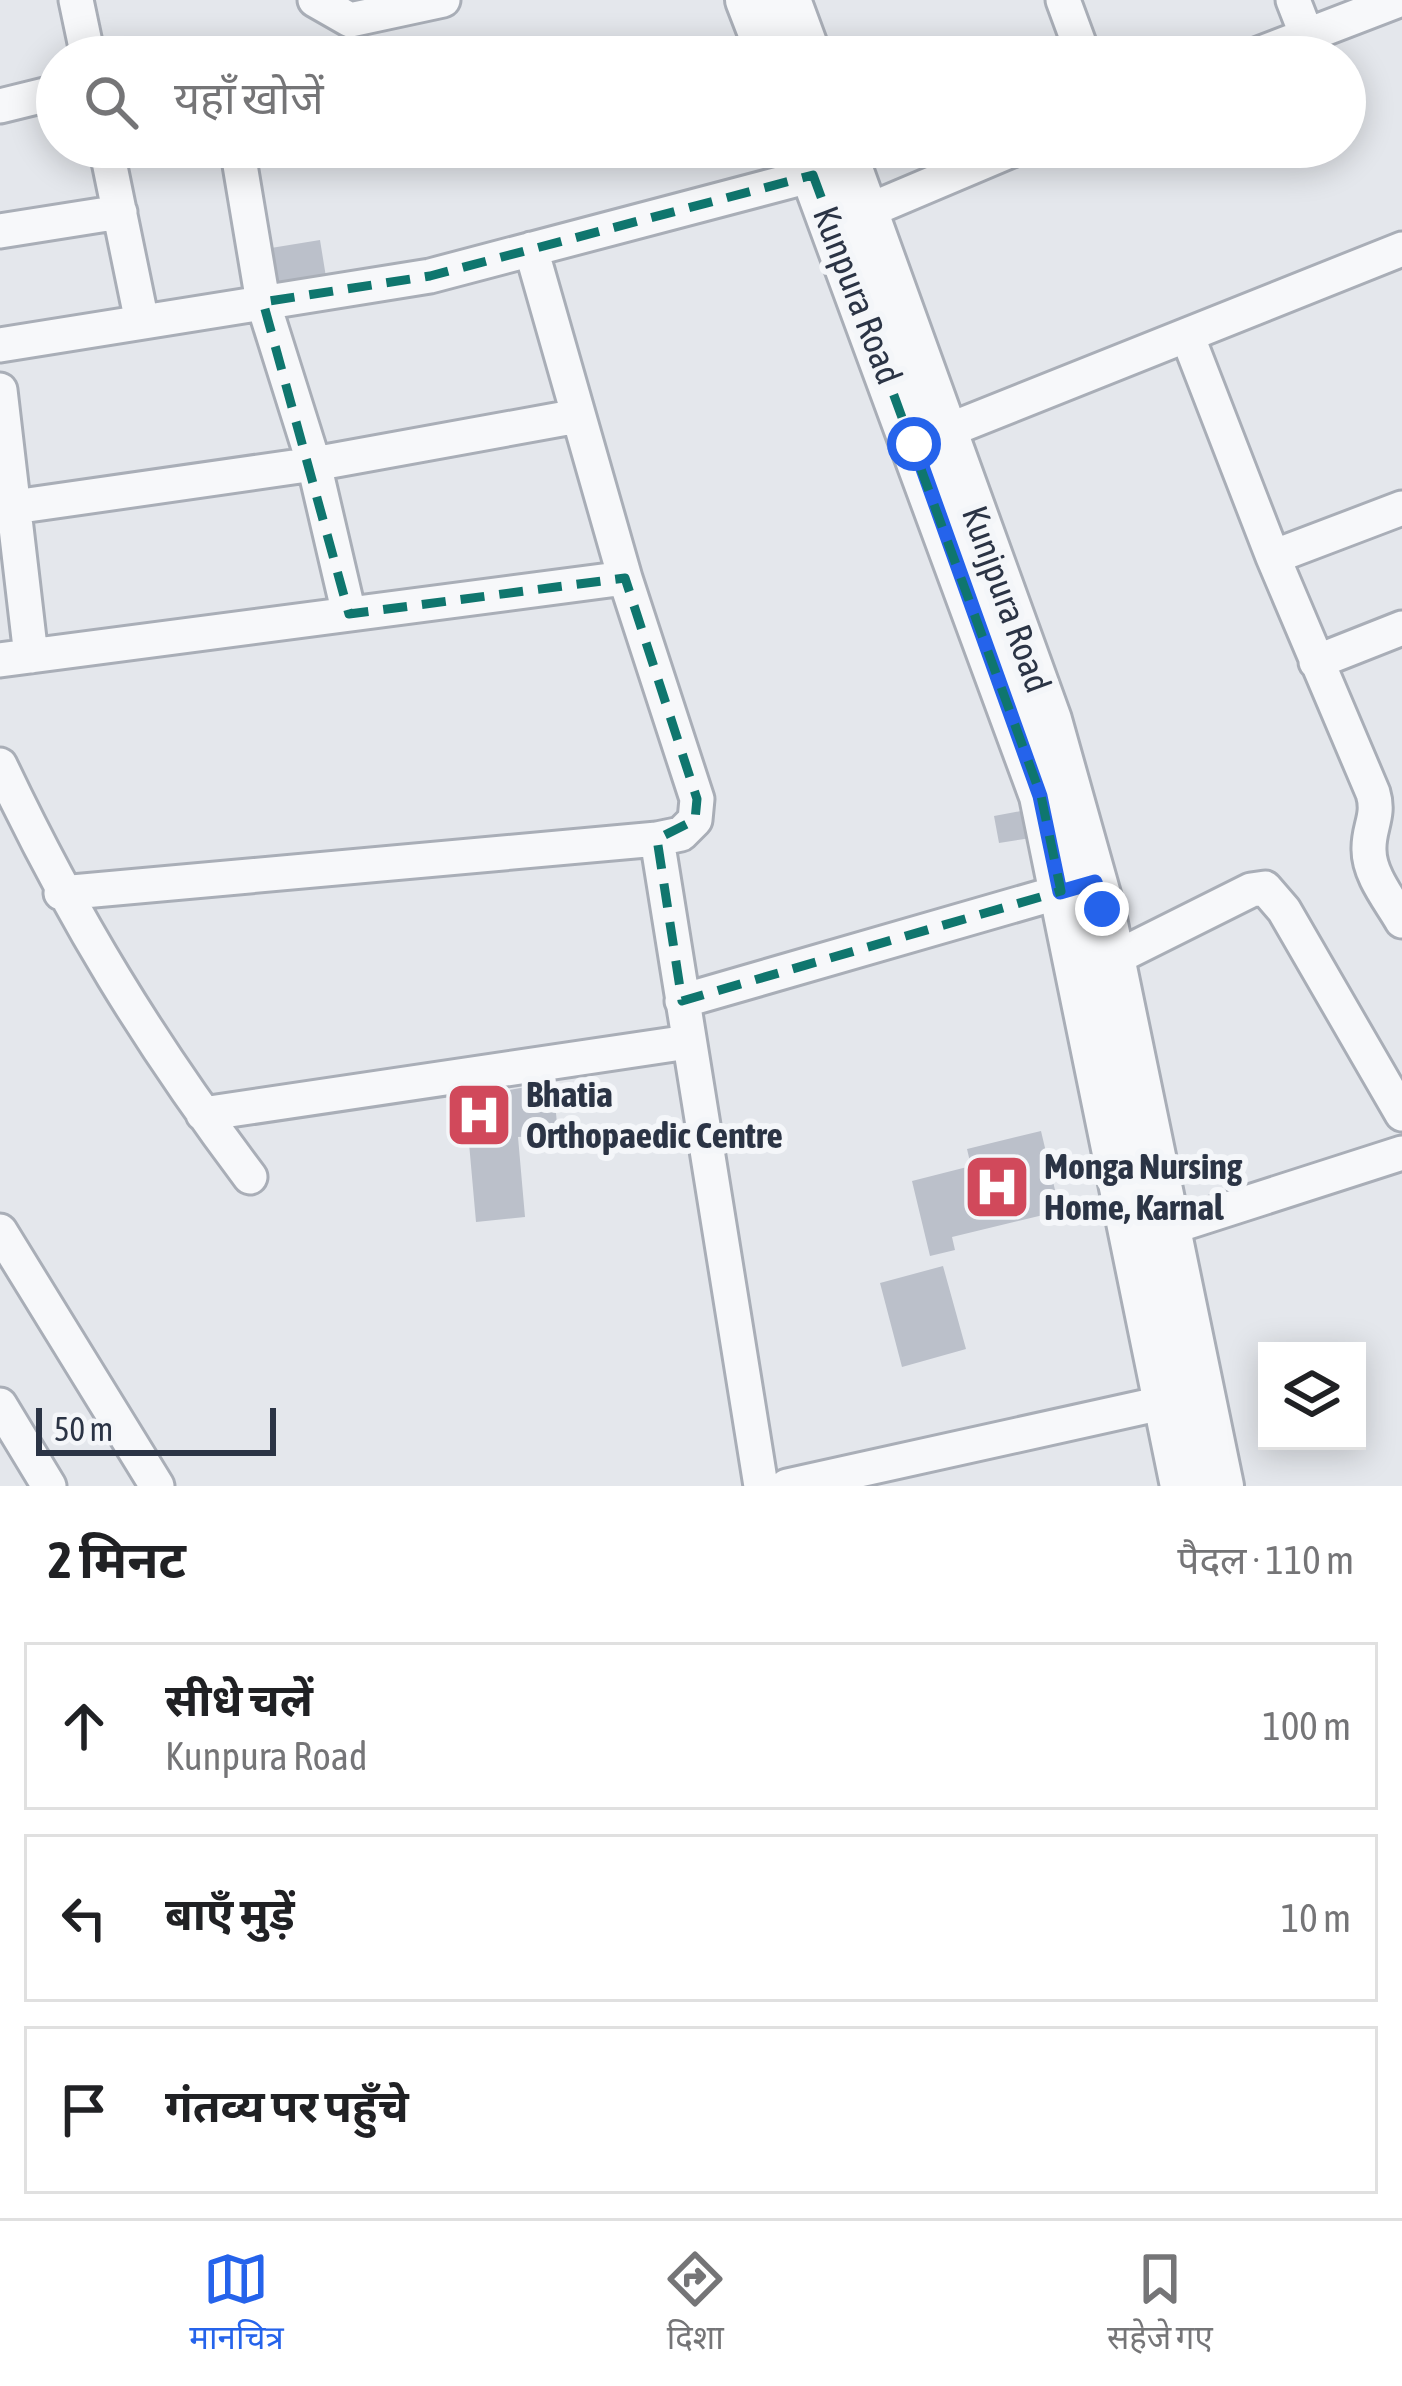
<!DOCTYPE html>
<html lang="hi">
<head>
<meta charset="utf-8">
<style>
  body { margin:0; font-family:"Asap Condensed","Noto Sans Devanagari",sans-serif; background:#f6f6f6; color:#202124 }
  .controls { position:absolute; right:36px; bottom:36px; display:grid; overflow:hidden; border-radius:0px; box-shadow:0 6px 30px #0003 }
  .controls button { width:108px; height:108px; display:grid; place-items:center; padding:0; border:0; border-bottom:3px solid #e0e0e0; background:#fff; color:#202124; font:60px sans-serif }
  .scale { position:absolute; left:36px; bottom:30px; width:240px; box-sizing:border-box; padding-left:12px; border:6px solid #2b3445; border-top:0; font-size:33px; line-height:42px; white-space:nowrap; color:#2b3445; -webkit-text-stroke:9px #f4f6f9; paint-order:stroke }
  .stop { position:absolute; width:36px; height:36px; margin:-27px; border:9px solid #2563eb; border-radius:50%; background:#fff }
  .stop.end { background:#2563eb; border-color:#fff; box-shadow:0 3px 12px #0008 }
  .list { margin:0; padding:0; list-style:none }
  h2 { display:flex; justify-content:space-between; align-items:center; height:156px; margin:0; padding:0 48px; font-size:51px }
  h2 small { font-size:39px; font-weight:400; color:#757577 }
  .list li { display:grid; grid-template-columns:78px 1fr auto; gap:36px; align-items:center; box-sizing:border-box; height:168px; margin:0 24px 24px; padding:0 24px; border:3px solid #e0e0e0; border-radius:0px }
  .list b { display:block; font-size:45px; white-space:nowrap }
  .list p { margin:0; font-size:39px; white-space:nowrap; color:#757577 }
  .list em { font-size:39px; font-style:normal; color:#757577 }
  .icon { flex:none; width:66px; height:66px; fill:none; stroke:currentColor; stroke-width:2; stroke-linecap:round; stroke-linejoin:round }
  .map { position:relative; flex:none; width:1402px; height:1486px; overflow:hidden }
  .search { position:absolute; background:#fff; box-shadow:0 6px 30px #0003; left:36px; right:36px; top:36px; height:132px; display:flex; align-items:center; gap:30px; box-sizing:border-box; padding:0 42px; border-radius:66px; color:#757577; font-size:45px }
  .sheet { height:732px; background:#fff }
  nav { display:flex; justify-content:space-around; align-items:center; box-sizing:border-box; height:168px; border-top:3px solid #e0e0e0; background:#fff; font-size:33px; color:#757577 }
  nav a { display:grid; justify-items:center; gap:6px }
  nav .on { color:#2563eb }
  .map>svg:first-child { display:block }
  .building { fill:#bbc0ca }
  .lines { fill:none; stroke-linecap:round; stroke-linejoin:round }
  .minor-casing { stroke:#a9aeb7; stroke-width:39 }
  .tertiary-casing { stroke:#a9aeb7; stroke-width:48 }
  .minor { stroke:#f7f8fa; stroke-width:33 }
  .tertiary { stroke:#f7f8fa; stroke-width:42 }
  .route { stroke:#2563eb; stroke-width:15 }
  .marked { fill:none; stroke:#0f766e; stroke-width:9; stroke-dasharray:24 15; stroke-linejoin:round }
  .labels { text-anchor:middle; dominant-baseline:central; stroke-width:12; stroke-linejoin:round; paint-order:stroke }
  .street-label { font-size:36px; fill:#2b3445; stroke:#f4f6f9 }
  .poi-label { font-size:36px; font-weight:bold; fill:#2b3445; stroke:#f4f6f9; text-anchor:start }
</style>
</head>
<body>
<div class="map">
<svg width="1402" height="1486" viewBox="0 0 1402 1486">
  <rect width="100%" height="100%" fill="#e4e7ec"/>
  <!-- building -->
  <path class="building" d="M320,240L326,277L277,286L271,248Z
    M1026,810L1031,838L999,843L994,816Z
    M553,1082L558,1134L518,1137L525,1217L476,1222L465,1098Z
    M1041,1131L1060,1211L952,1237L955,1250L930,1256L912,1181L971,1166L967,1149Z
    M943,1266L966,1349L902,1367L880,1283Z"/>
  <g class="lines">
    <!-- minor casing -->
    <g class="minor-casing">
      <path id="minor" d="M76,0L88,57
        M315,0L350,20L443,0
        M1063,0L1084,57
        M1293,0L1307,36
        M1251,57L1399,0
        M0,106L57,92
        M106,147L142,322
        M237,147L263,302L314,464L349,614
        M844,221L1019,147
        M0,231L120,212
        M1187,335L1273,557L1373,793C1380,816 1368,828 1369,850C1369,875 1390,900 1402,921
        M0,345L430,276L836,169
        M0,390L31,656
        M924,440L1402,249
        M14,507L314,464L578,416
        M1273,557L1402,508
        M0,660L625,578
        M1316,662L1402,628
        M0,765C72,917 149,1043 250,1177
        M657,839L761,1486
        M61,893L657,839L681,834L695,820L697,799L625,578L531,249
        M1113,959L1251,890L1265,888L1284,910L1402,1114
        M682,1001L1084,885
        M203,1114L688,1042
        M0,1231L157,1486
        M1147,1235L1402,1153
        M0,1405L49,1486
        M787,1486L1189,1397"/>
    </g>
    <!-- tertiary casing -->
    <g class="tertiary-casing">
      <path id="tertiary" d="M747,0L769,57
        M789,0L810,57
        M802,147L1041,796L1182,1486
        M843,147L1050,720L1103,909L1222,1486"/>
    </g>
    <!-- minor -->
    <use href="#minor" class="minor"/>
    <!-- tertiary -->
    <use href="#tertiary" class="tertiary"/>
  </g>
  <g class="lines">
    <!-- route -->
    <path class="route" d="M914,444L1040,796L1060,892L1095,882L1102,909"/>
  </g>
  <!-- marked area -->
  <path class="marked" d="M813,175L1041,796L1061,891L682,1001L657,839L695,820L697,799L625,578L349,614L263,302L430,276Z"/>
  <!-- icons -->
  <defs>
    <g id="hospital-square" transform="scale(3.45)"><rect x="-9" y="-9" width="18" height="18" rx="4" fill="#d1495b" stroke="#f4f6f9"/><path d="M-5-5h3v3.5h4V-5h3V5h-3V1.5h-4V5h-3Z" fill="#fff"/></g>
  </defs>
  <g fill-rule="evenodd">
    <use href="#hospital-square" x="479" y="1115"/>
    <use href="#hospital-square" x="997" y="1187"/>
  </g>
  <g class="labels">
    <!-- street labels -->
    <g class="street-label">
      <text transform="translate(858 295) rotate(69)">Kunpura Road</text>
      <text transform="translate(1007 599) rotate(70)">Kunjpura Road</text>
    </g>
    <!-- poi labels -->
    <g class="poi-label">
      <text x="526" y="1094">Bhatia<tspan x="526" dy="41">Orthopaedic Centre</tspan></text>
      <text x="1044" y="1166">Monga Nursing<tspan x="1044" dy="41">Home, Karnal</tspan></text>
    </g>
  </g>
</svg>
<div class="controls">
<button><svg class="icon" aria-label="layers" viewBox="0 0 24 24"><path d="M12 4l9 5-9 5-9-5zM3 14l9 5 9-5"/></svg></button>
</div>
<div class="scale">50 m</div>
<div class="stop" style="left:914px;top:444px"></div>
<div class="stop end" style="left:1102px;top:909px"></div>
<div class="search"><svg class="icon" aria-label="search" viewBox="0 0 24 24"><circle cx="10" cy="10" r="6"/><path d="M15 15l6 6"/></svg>यहाँ खोजें</div>
</div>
<section class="sheet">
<h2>2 मिनट<small>पैदल · 110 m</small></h2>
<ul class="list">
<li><svg class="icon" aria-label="ahead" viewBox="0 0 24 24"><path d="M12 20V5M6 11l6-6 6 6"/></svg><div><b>सीधे चलें</b><p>Kunpura Road</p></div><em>100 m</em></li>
<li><svg class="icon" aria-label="left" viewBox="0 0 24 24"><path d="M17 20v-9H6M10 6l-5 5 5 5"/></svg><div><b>बाएँ मुड़ें</b></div><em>10 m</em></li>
<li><svg class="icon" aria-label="arrive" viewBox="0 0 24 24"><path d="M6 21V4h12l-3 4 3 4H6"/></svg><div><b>गंतव्य पर पहुँचे</b></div></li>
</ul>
</section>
<nav>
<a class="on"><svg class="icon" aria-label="map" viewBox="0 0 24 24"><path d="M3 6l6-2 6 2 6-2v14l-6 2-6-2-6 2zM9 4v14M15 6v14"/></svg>मानचित्र</a>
<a><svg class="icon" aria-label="directions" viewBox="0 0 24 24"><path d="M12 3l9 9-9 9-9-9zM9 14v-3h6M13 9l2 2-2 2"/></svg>दिशा</a>
<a><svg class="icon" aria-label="saved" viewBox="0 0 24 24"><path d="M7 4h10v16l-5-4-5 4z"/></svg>सहेजे गए</a>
</nav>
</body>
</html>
